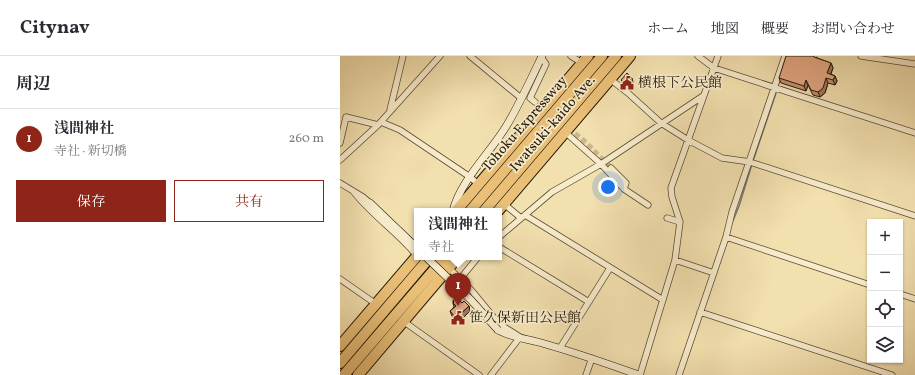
<!DOCTYPE html>
<html lang="ja">
<head>
<meta charset="utf-8">
<style>
  body { margin:0; font-family:Vollkorn,"Noto Serif JP",serif; background:#f2f2f3; color:#2b2b33 }
  .controls { position:absolute; right:12px; bottom:12px; display:grid; overflow:hidden; border-radius:0px; box-shadow:0 1px 3px #0004 }
  .controls button { width:36px; height:36px; display:grid; place-items:center; padding:0; border:0; border-bottom:1px solid #e1e1e2; background:#fff; color:#2b2b33; font:20px sans-serif }
  .you { position:absolute; left:268px; top:131px; width:14px; height:14px; margin:-10px; border:3px solid #fff; border-radius:50%; background:#1a73e8; box-shadow:0 0 0 6px #1a73e833 }
  .badge { display:grid; place-items:center; width:26px; height:26px; border-radius:50%; background:#8f2418; color:#fff; font-size:13px; font-weight:700 }
  .pin { position:absolute; translate:-50% -33px; filter:drop-shadow(0 1px 2px #0008) }
  .pin::after { content:''; position:absolute; top:21px; width:14px; height:12px; background:inherit; clip-path:polygon(0 0,100% 0,50% 100%) }
  .popup { position:absolute; left:74px; top:152px; width:88px; height:52px; box-sizing:border-box; display:grid; place-content:center; border-radius:0px; background:#fff; filter:drop-shadow(0 1px 3px #0005); font-size:13px; white-space:nowrap; color:#7c7c81 }
  .popup b { font-size:15px; color:#2b2b33 }
  .popup::after { content:''; position:absolute; left:50%; top:100%; margin-left:-8px; border:8px solid transparent; border-top-color:#fff }
  .list { margin:0; padding:0; list-style:none }
  h2 { display:flex; justify-content:space-between; align-items:center; height:52px; margin:0; padding:0 16px; font-size:17px }
  h2 small { font-size:13px; font-weight:400; color:#7c7c81 }
  .list li { display:grid; grid-template-columns:26px 1fr auto; gap:12px; align-items:center; box-sizing:border-box; height:60px; padding:0 16px; border-top:1px solid #e1e1e2 }
  .list b { display:block; font-size:15px; white-space:nowrap }
  .list p { margin:0; font-size:13px; white-space:nowrap; color:#7c7c81 }
  .list em { font-size:13px; font-style:normal; color:#7c7c81 }
  .actions { display:flex; gap:8px; padding:12px 16px }
  .actions a { flex:1; padding:9px 0; border:1px solid #8f2418; border-radius:0px; text-align:center; font-size:14px; color:#8f2418 }
  .actions .main { background:#8f2418; color:#fff }
  .icon { flex:none; width:22px; height:22px; fill:none; stroke:currentColor; stroke-width:2; stroke-linecap:round; stroke-linejoin:round }
  .map { position:relative; flex:none; width:575px; height:319px; overflow:hidden }
  header { display:flex; align-items:center; gap:24px; box-sizing:border-box; height:56px; padding:0 20px; background:#fff; border-bottom:1px solid #e1e1e2 }
  header strong { font-size:19px }
  nav { display:flex; gap:22px; margin-inline-start:auto; font-size:14px }
  main { display:flex }
  aside { flex:1; background:#fff }
  .map>svg:first-child { display:block }
  .lines { fill:none; stroke-linecap:round; stroke-linejoin:round }
  .stream { stroke:#6d7a6f; stroke-width:1.5 }
  .street-tunnel { stroke:#c9b88d; stroke-width:5.5; stroke-dasharray:5.5 3; stroke-linecap:butt }
  .street-casing { stroke:#574a31; stroke-width:7 }
  .secondary-casing { stroke:#231807; stroke-width:8 }
  .highway-casing { stroke:#231807; stroke-width:12 }
  .street { stroke:#f7ebcb; stroke-width:5.5 }
  .secondary { stroke:#f7ebcb; stroke-width:7 }
  .highway { stroke:#eac078; stroke-width:10 }
  .secondary-bridge-casing { stroke:#231807; stroke-width:8; stroke-linecap:butt }
  .secondary-bridge { stroke:#f7ebcb; stroke-width:7 }
  .wall { fill:#c39072; stroke:#231807 }
  .shaded-wall { fill:#9f765c; stroke:#231807 }
  .building { fill:#e3a884; stroke:#231807 }
  .labels { text-anchor:middle; dominant-baseline:central; stroke-width:3.5; stroke-linejoin:round; paint-order:stroke }
  .poi-label { font-size:14px; fill:#231807; stroke:#f7ebcb; text-anchor:start }
  .street-label { font-size:14px; fill:#231807; stroke:#f7ebcb }
</style>
</head>
<body>
<header>
<strong>Citynav</strong>
<nav><a>ホーム</a><a>地図</a><a>概要</a><a>お問い合わせ</a></nav>
</header>
<main>
<aside>
<h2>周辺<small></small></h2>
<ul class="list">
<li><span class="badge">1</span><div><b>浅間神社</b><p>寺社 · 新切橋</p></div><em>260 m</em></li>
</ul>
<div class="actions"><a class="main">保存</a><a>共有</a></div>
</aside>
<div class="map">
<svg width="575" height="319" viewBox="0 0 575 319">
  <rect width="100%" height="100%" fill="#f3e0af"/>
  <filter id="stains"><feTurbulence type="fractalNoise" baseFrequency=".005" numOctaves="4"/><feColorMatrix values="0 0 0 0 .2 0 0 0 0 .09 0 0 0 0 .02 0 0 0 .5 -.17"/></filter>
  <radialGradient id="worn" r=".72"><stop offset=".6" stop-color="#630" stop-opacity="0"/><stop offset="1" stop-color="#630" stop-opacity=".3"/></radialGradient>
  <g class="lines">
    <!-- stream -->
    <path class="stream" d="M438,31L440,23
      M413,105L437,34
      M392,167L399,150L412,108"/>
    <!-- street-tunnel -->
    <path class="street-tunnel" d="M195,46L244,85L271,112"/>
    <!-- street casing -->
    <g class="street-casing">
      <path id="street" d="M130,0L181,42
        M231,0L242,7
        M358,0L374,12L575,77
        M521,0L575,8
        M270,23L288,37L321,67L348,84L382,102L410,106L575,160
        M195,46L190,42L206,8L201,1
        M50,54L63,0
        M41,66L60,74L130,121L138,128
        M225,76L261,108L284,133L308,149
        M0,87L6,61L38,69
        M0,104L38,69L100,0
        M271,112L286,127L284,133
        M0,127L23,141L30,147
        M13,135C32,160 58,176 77,200
        M164,148L181,162
        M185,159L323,244
        M327,162L340,166
        M159,181L212,136L261,108L363,40
        M386,181L530,229
        M159,191L249,246
        M335,204L374,217
        M109,212L132,235L155,263L164,271L180,281L151,319
        M0,223L36,248
        M120,223L138,201
        M560,238L575,243
        M360,256L552,319
        M63,265L139,319
        M220,292L270,212
        M246,319L252,302
        M300,319L335,204L340,166L332,141L331,132L378,0
        M339,319L386,181L392,156L445,0"/>
    </g>
    <!-- secondary casing -->
    <g class="secondary-casing">
      <path id="secondary" d="M30,147L77,192
        M113,155C120,125 151,96 167,69C180,47 191,23 202,0
        M158,274C172,282 189,283 205,288C237,297 268,308 299,319"/>
    </g>
    <!-- highway casing -->
    <g class="highway-casing">
      <path id="highway" d="M116,155L248,0
        M130,155L262,0
        M144,155L276,0
        M158,155L290,0
        M0,290L77,200
        M0,307L90,201
        M4,319L105,201
        M18,319L118,201"/>
    </g>
    <!-- street -->
    <use href="#street" class="street"/>
    <!-- secondary -->
    <use href="#secondary" class="secondary"/>
    <!-- highway -->
    <use href="#highway" class="highway"/>
    <!-- secondary-bridge casing -->
    <g class="secondary-bridge-casing">
      <path id="secondary-bridge" d="M86,201L131,244L158,274"/>
    </g>
    <!-- secondary-bridge -->
    <use href="#secondary-bridge" class="secondary-bridge"/>
  </g>
  <!-- wall -->
  <path class="wall" d="M477,1V2L491,7L493,12L491,18L495,20L497,25L495,29L488,27L485,37L480,41L473,39L468,29L466,35L441,27L439,22Z
    M281,24L293,26L288,32L283,27Z
    M113,245L122,247L129,250L130,255L118,267L112,260L110,255L114,251L113,247Z"/>
  <!-- shaded-wall -->
  <path class="shaded-wall" d="M491,7L493,12L489,22L487,17Z
    M495,20L497,25L495,29L493,24Z
    M292,22L293,26L288,32L286,28Z
    M486,22L488,27L485,37L480,41L478,36Z
    M466,24L468,29L466,35L464,30Z
    M129,250L130,255L118,267L116,262Z"/>
  <!-- building -->
  <path class="building" d="M446,0H474V1L491,7L487,17L495,20L493,24L486,22L483,32L478,36L471,34L466,24L464,30L439,22Z
    M287,17L292,22L286,28L281,24Z
    M116,241L122,247L124,245L129,250L116,262L110,255L116,250L113,247L114,246L113,245Z"/>
  <!-- icons -->
  <defs>
    <g id="civic-bare" transform="scale(1.08)"><path d="M-.6-6.5H3V-4.5H.6V-3L4-1V1h2V6H-6V1h2V-1L-.6-3ZM-1.2 2.5V6h2.4V2.5Z" fill="#8f2418" stroke="#f7ebcb" stroke-width="2.5" paint-order="stroke"/></g>
  </defs>
  <g fill-rule="evenodd">
    <use href="#civic-bare" x="287" y="27"/>
    <use href="#civic-bare" x="118" y="262"/>
  </g>
  <g class="labels">
    <!-- poi labels -->
    <g class="poi-label">
      <text x="298" y="27">横根下公民館</text>
      <text x="129" y="262">笹久保新田公民館</text>
    </g>
    <!-- street labels -->
    <g class="street-label">
      <text transform="translate(185 68) rotate(-49)">Tohoku Expressway</text>
      <text transform="translate(213 68) rotate(-49)">Iwatsuki-kaido Ave.</text>
    </g>
  </g>
  <rect width="100%" height="100%" filter="url(#stains)"/>
  <rect width="100%" height="100%" fill="url(#worn)"/>
</svg>
<div class="controls">
<button>+</button>
<button>−</button>
<button><svg class="icon" aria-label="locate" viewBox="0 0 24 24"><circle cx="12" cy="12" r="6"/><path d="M12 2v4M12 18v4M2 12h4M18 12h4"/></svg></button>
<button><svg class="icon" aria-label="layers" viewBox="0 0 24 24"><path d="M12 4l9 5-9 5-9-5zM3 14l9 5 9-5"/></svg></button>
</div>
<div class="you"></div>
<div class="pin badge" style="left:118px;top:250px">1</div>
<div class="popup"><b>浅間神社</b>寺社</div>
</div>
</main>
</body>
</html>
